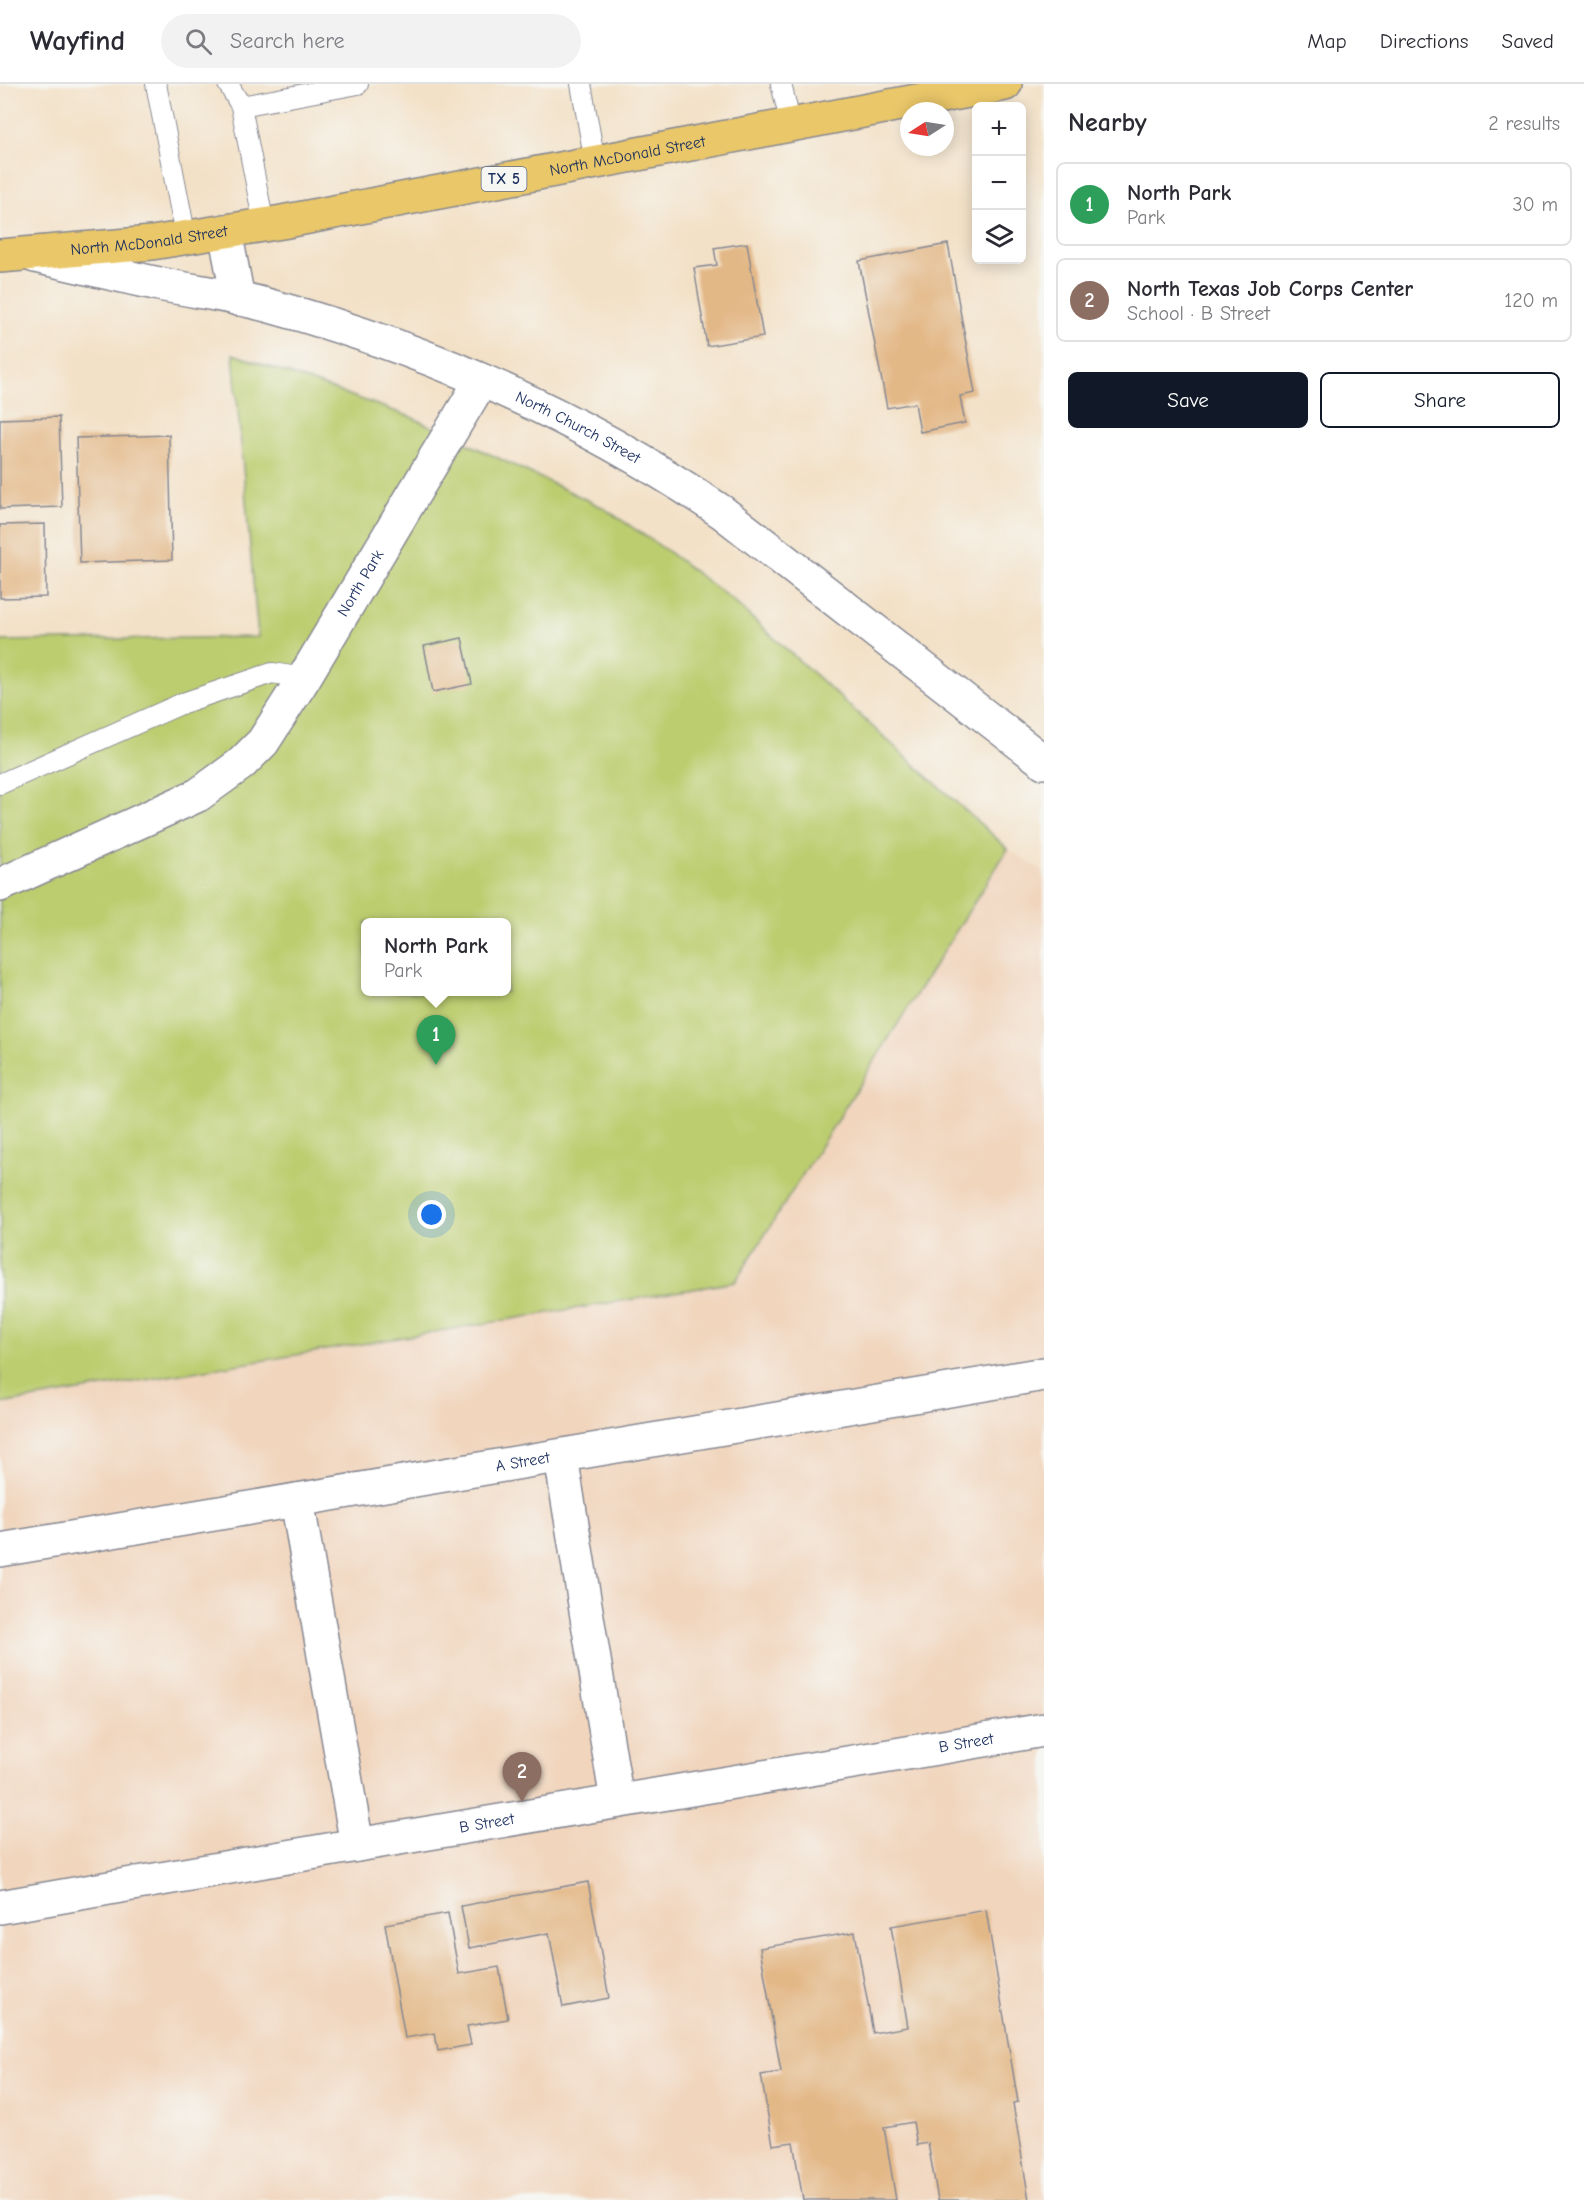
<!DOCTYPE html>
<html lang="en">
<head>
<meta charset="utf-8">
<style>
  body { margin:0; font-family:"Comic Neue",sans-serif; background:#f2f2f3; color:#2b2b33 }
  .controls { position:absolute; right:18px; top:18px; display:grid; overflow:hidden; border-radius:9px; box-shadow:0 3px 15px #0003 }
  .controls button { width:54px; height:54px; display:grid; place-items:center; padding:0; border:0; border-bottom:2px solid #e1e1e2; background:#fff; color:#2b2b33; font:30px sans-serif }
  .compass { position:absolute; left:900px; top:18px; width:54px; height:54px; border-radius:50%; background:#fff; box-shadow:0 3px 15px #0003; rotate:258deg }
  .you { position:absolute; left:432px; top:1131px; width:21px; height:21px; margin:-15px; border:4px solid #fff; border-radius:50%; background:#1a73e8; box-shadow:0 0 0 9px #1a73e833 }
  .badge { display:grid; place-items:center; width:39px; height:39px; border-radius:50%; background:#111827; color:#fff; font-size:20px; font-weight:700 }
  .pin { position:absolute; translate:-50% -50px; filter:drop-shadow(0 2px 3px #0008) }
  .pin::after { content:''; position:absolute; top:32px; width:21px; height:18px; background:inherit; clip-path:polygon(0 0,100% 0,50% 100%) }
  .popup { position:absolute; left:361px; top:834px; width:150px; height:78px; box-sizing:border-box; display:grid; place-content:center; border-radius:9px; background:#fff; filter:drop-shadow(0 2px 4px #0005); font-size:20px; white-space:nowrap; color:#7c7c81 }
  .popup b { font-size:22px; color:#2b2b33 }
  .popup::after { content:''; position:absolute; left:50%; top:100%; margin-left:-12px; border:12px solid transparent; border-top-color:#fff }
  .list { margin:0; padding:0; list-style:none }
  h2 { display:flex; justify-content:space-between; align-items:center; height:78px; margin:0; padding:0 24px; font-size:26px }
  h2 small { font-size:20px; font-weight:400; color:#7c7c81 }
  .list li { display:grid; grid-template-columns:39px 1fr auto; gap:18px; align-items:center; box-sizing:border-box; height:84px; margin:0 12px 12px; padding:0 12px; border:2px solid #e1e1e2; border-radius:9px }
  .list b { display:block; font-size:22px; white-space:nowrap }
  .list p { margin:0; font-size:20px; white-space:nowrap; color:#7c7c81 }
  .list em { font-size:20px; font-style:normal; color:#7c7c81 }
  .actions { display:flex; gap:12px; padding:18px 24px }
  .actions a { flex:1; padding:14px 0; border:2px solid #111827; border-radius:9px; text-align:center; font-size:21px; color:#111827 }
  .actions .main { background:#111827; color:#fff }
  .icon { flex:none; width:33px; height:33px; fill:none; stroke:currentColor; stroke-width:2; stroke-linecap:round; stroke-linejoin:round }
  .map { position:relative; flex:none; width:1044px; height:2116px; overflow:hidden }
  header { display:flex; align-items:center; gap:36px; box-sizing:border-box; height:84px; padding:0 30px; background:#fff; border-bottom:2px solid #e1e1e2 }
  header strong { font-size:28px }
  nav { display:flex; gap:33px; margin-inline-start:auto; font-size:21px }
  .search { width:420px; height:54px; background:#f2f2f3; display:flex; align-items:center; gap:15px; box-sizing:border-box; padding:0 21px; border-radius:33px; color:#7c7c81; font-size:22px }
  main { display:flex }
  aside { flex:1; background:#fff }
  .map>svg:first-child { display:block }
  .built { fill:#f1d5bd }
  .green { fill:#bccd70; stroke:#6c7e67; stroke-width:1.5; fill-rule:evenodd }
  .building { fill:#e3b887 }
  .lines { fill:none; stroke-linecap:round; stroke-linejoin:round }
  .service-casing { stroke:#878892; stroke-width:22 }
  .minor-casing { stroke:#878892; stroke-width:36 }
  .primary-casing { stroke:#878892; stroke-width:36 }
  .service { stroke:#fff; stroke-width:20 }
  .minor { stroke:#fff; stroke-width:33 }
  .primary { stroke:#eac769; stroke-width:33 }
  .labels { text-anchor:middle; dominant-baseline:central; stroke-width:4.5; stroke-linejoin:round; paint-order:stroke }
  .shield { fill:#f6f6f2; stroke:#5d6b8a; stroke-width:1.5 }
  .shield-label { font-size:15px; font-weight:bold; fill:#1b2f5e }
  .street-label { font-size:16px; fill:#1b2f5e; stroke:#f6f6f2 }
</style>
</head>
<body>
<header>
<strong>Wayfind</strong>
<div class="search"><svg class="icon" aria-label="search" viewBox="0 0 24 24"><circle cx="10" cy="10" r="6"/><path d="M15 15l6 6"/></svg>Search here</div>
<nav><a>Map</a><a>Directions</a><a>Saved</a></nav>
</header>
<main>
<div class="map">
<svg width="1044" height="2116" viewBox="0 0 1044 2116">
  <rect width="100%" height="100%" fill="#f6f6f2"/>
  <filter id="ink" filterUnits="userSpaceOnUse"><feTurbulence type="fractalNoise" baseFrequency=".0167" numOctaves="2"/><feDisplacementMap in="SourceGraphic" scale="12" xChannelSelector="R" yChannelSelector="G"/><feConvolveMatrix kernelMatrix="1 2 1 2 8 2 1 2 1" color-interpolation-filters="sRGB"/></filter>
  <filter id="wash" filterUnits="userSpaceOnUse"><feTurbulence type="fractalNoise" baseFrequency=".008" numOctaves="4" result="noise"/><feDisplacementMap in="SourceGraphic" scale="24" xChannelSelector="R" yChannelSelector="G"/><feGaussianBlur stdDeviation="1.35" result="paint"/><feColorMatrix in="noise" values="0 0 0 0 0 0 0 0 0 0 0 0 0 0 0 0 0 1.4 0 .05"/><feComposite in="paint" operator="in"/></filter>
  <g filter="url(#wash)">
    <rect width="100%" height="100%" fill="#f3e1c7"/>
    <!-- built -->
    <path class="built" d="M1008,765L1044,788V2116H0V1320L735,1198Z"/>
    <!-- green -->
    <path class="green" d="M233,270L411,333L602,423L666,466L731,515L1008,765L735,1198L0,1320V557L258,553ZM366,838H506V908H366Z"/>
    <g id="blocks">
      <!-- building -->
      <path class="building" d="M747,159L763,253L707,262L694,184L717,181L714,164Z
        M948,160L975,309L960,312L965,339L920,348L915,319L887,324L859,177Z
        M59,333L62,423L0,425V335Z
        M169,351L172,476L80,479L76,354Z
        M45,440L46,513L0,514V441Z
        M462,554L472,600L433,608L424,562Z
        M588,1798L609,1914L563,1923L549,1849L469,1864L461,1822Z
        M986,1826L1018,2018L1013,2019L1029,2116H938L928,2059L917,2061L913,2038L884,2043L896,2116H803L793,2058L773,2061L761,1991L781,1988L760,1864L855,1848L873,1949L908,1943L891,1842Z
        M448,1829L459,1890L499,1883L508,1935L467,1942L471,1961L438,1967L435,1949L405,1954L385,1840Z"/>
    </g>
  </g>
  <g filter="url(#ink)">
    <use href="#blocks" fill-opacity="0" stroke="#878892" stroke-width="1.5"/>
    <g class="lines">
      <!-- service casing -->
      <g class="service-casing">
        <path id="service" d="M156,0L186,154
          M228,0L241,22
          M581,0L595,78
          M781,0L791,41
          M264,141L241,22L358,0
          M0,700L183,619L272,589L304,594"/>
      </g>
      <!-- minor casing -->
      <g class="minor-casing">
        <g id="minor">
          <path d="M225,147L238,215"/>
          <path id="s1" d="M35,172C78,182 121,192 164,201C199,208 236,212 270,222C430,266 585,335 722,428L1044,678"/>
          <path id="s2" d="M0,801L198,711L241,680L263,658L304,594L481,297"/>
          <path d="M561,1373L617,1717"/>
          <path d="M297,1416L357,1761"/>
          <path id="s3" d="M0,1466L1044,1290"/>
          <path id="s4" d="M0,1823L357,1761L1044,1646"/>
        </g>
      </g>
      <!-- primary casing -->
      <g class="primary-casing">
        <g id="primary">
          <path id="s5" d="M0,172L152,159L282,138L1005,0"/>
        </g>
      </g>
      <!-- service -->
      <use href="#service" class="service"/>
      <!-- minor -->
      <use href="#minor" class="minor"/>
      <!-- primary -->
      <use href="#primary" class="primary"/>
    </g>
  </g>
  <g class="labels">
    <!-- shield labels -->
    <rect class="shield" x="481.5" y="83" width="45" height="24" rx="4.5"/>
    <g class="shield-label">
      <text x="504" y="95">TX 5</text>
    </g>
    <!-- street labels -->
    <g class="street-label">
      <text stroke="none"><textPath href="#s5" startOffset="636">North McDonald Street</textPath></text>
      <text stroke="none"><textPath href="#s5" startOffset="150">North McDonald Street</textPath></text>
      <text stroke="none"><textPath href="#s1" startOffset="572">North Church Street</textPath></text>
      <text stroke="none"><textPath href="#s2" startOffset="488">North Park</textPath></text>
      <text stroke="none"><textPath href="#s3" startOffset="530">A Street</textPath></text>
      <text stroke="none"><textPath href="#s4" startOffset="980">B Street</textPath></text>
      <text stroke="none"><textPath href="#s4" startOffset="494">B Street</textPath></text>
    </g>
  </g>
</svg>
<div class="controls">
<button>+</button>
<button>−</button>
<button><svg class="icon" aria-label="layers" viewBox="0 0 24 24"><path d="M12 4l9 5-9 5-9-5zM3 14l9 5 9-5"/></svg></button>
</div>
<svg class="compass" viewBox="-18 -18 36 36"><path d="M0-13l5 13h-10z" fill="#e53935"/><path d="M0 13l5-13h-10z" fill="#7c7c81"/></svg>
<div class="you"></div>
<div class="pin badge" style="left:436px;top:981px;background:#2e9e5b">1</div>
<div class="popup"><b>North Park</b>Park</div>
<div class="pin badge" style="left:522px;top:1718px;background:#8d6e63">2</div>
</div>
<aside>
<h2>Nearby<small>2 results</small></h2>
<ul class="list">
<li><span class="badge" style="background:#2e9e5b">1</span><div><b>North Park</b><p>Park</p></div><em>30 m</em></li>
<li><span class="badge" style="background:#8d6e63">2</span><div><b>North Texas Job Corps Center</b><p>School · B Street</p></div><em>120 m</em></li>
</ul>
<div class="actions"><a class="main">Save</a><a>Share</a></div>
</aside>
</main>
</body>
</html>
